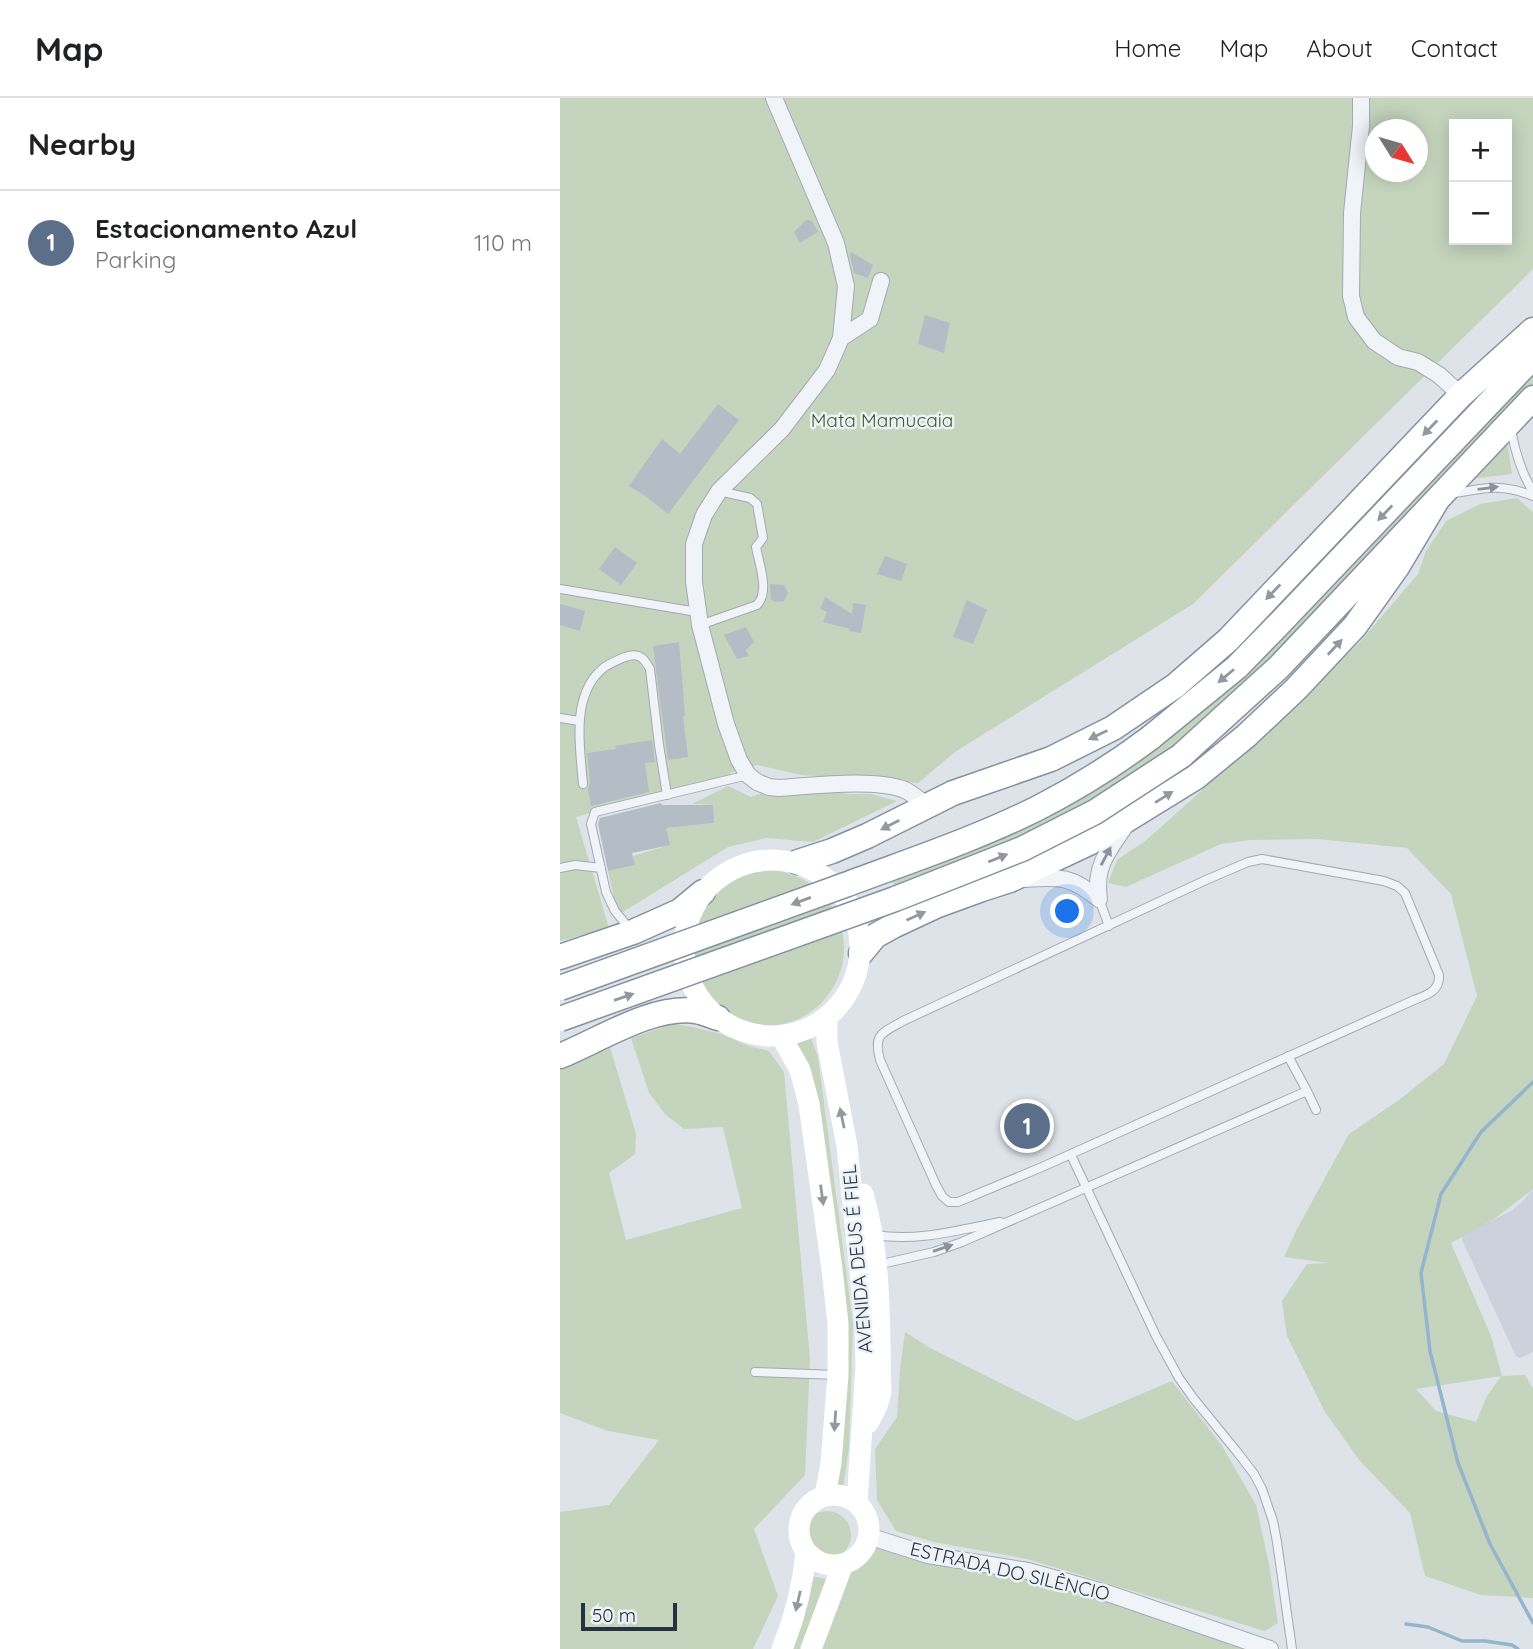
<!DOCTYPE html>
<html lang="en">
<head>
<meta charset="utf-8">
<style>
  body { margin:0; font-family:Quicksand,sans-serif; background:#f6f6f6; color:#202124 }
  .controls { position:absolute; right:21px; top:21px; display:grid; overflow:hidden; border-radius:0px; box-shadow:0 4px 18px #0003 }
  .controls button { width:63px; height:63px; display:grid; place-items:center; padding:0; border:0; border-bottom:2px solid #e0e0e0; background:#fff; color:#202124; font:35px sans-serif }
  .compass { position:absolute; left:805px; top:21px; width:63px; height:63px; border-radius:50%; background:#fff; box-shadow:0 4px 18px #0003; rotate:127deg }
  .scale { position:absolute; left:21px; bottom:18px; width:96px; box-sizing:border-box; padding-left:7px; border:4px solid #253241; border-top:0; font-size:19px; line-height:24px; white-space:nowrap; color:#253241; -webkit-text-stroke:5px #edf2f6; paint-order:stroke }
  .you { position:absolute; left:508px; top:814px; width:24px; height:24px; margin:-18px; border:5px solid #fff; border-radius:50%; background:#1a73e8; box-shadow:0 0 0 10px #1a73e833 }
  .badge { display:grid; place-items:center; width:46px; height:46px; border-radius:50%; background:#7c3aed; color:#fff; font-size:23px; font-weight:700 }
  .pin { position:absolute; translate:-50% -50%; border:4px solid #fff; box-shadow:0 2px 7px #0006 }
  .list { margin:0; padding:0; list-style:none }
  h2 { display:flex; justify-content:space-between; align-items:center; height:91px; margin:0; padding:0 28px; font-size:30px }
  h2 small { font-size:23px; font-weight:400; color:#757577 }
  .list li { display:grid; grid-template-columns:46px 1fr auto; gap:21px; align-items:center; box-sizing:border-box; height:105px; padding:0 28px; border-top:2px solid #e0e0e0 }
  .list b { display:block; font-size:26px; white-space:nowrap }
  .list p { margin:0; font-size:23px; white-space:nowrap; color:#757577 }
  .list em { font-size:23px; font-style:normal; color:#757577 }
  .map { position:relative; flex:none; width:973px; height:1551px; overflow:hidden }
  header { display:flex; align-items:center; gap:42px; box-sizing:border-box; height:98px; padding:0 35px; background:#fff; border-bottom:2px solid #e0e0e0 }
  header strong { font-size:33px }
  nav { display:flex; gap:38px; margin-inline-start:auto; font-size:24px }
  main { display:flex }
  aside { flex:1; background:#fff }
  .map>svg:first-child { display:block }
  .built { fill:#cbd2db }
  .green { fill:#c5d4bd; fill-rule:evenodd }
  .lines { fill:none; stroke-linecap:round; stroke-linejoin:round }
  .stream { stroke:#94b5cd; stroke-width:3.5 }
  .building { fill:#b4bcc6 }
  .service-casing { stroke:#a2aab3; stroke-width:10 }
  .minor-casing { stroke:#a2aab3; stroke-width:18 }
  .trunk-casing { stroke:#8391a1; stroke-width:27 }
  .service { stroke:#f0f3f7; stroke-width:8 }
  .minor { stroke:#f0f3f7; stroke-width:16 }
  .secondary { stroke:#fff; stroke-width:21 }
  .trunk { stroke:#fff; stroke-width:24 }
  .trunk-bridge-casing { stroke:#8391a1; stroke-width:27; stroke-linecap:butt }
  .trunk-bridge { stroke:#fff; stroke-width:24 }
  .oneway { fill:#9298a0 }
  .oneway2 { fill:#8a929c }
  .labels { text-anchor:middle; dominant-baseline:central; stroke-width:5; stroke-linejoin:round; paint-order:stroke }
  .park-label { font-size:19px; fill:#3d5e31; stroke:#edf2f6 }
  .street-label { font-size:19px; fill:#253241; stroke:#edf2f6 }
</style>
</head>
<body>
<header>
<strong>Map</strong>
<nav><a>Home</a><a>Map</a><a>About</a><a>Contact</a></nav>
</header>
<main>
<aside>
<h2>Nearby<small></small></h2>
<ul class="list">
<li><span class="badge" style="background:#5c6f8a">1</span><div><b>Estacionamento Azul</b><p>Parking</p></div><em>110 m</em></li>
</ul>
</aside>
<div class="map">
<svg width="973" height="1551" viewBox="0 0 973 1551">
  <rect width="100%" height="100%" fill="#dde3e9"/>
  <!-- built -->
  <path class="built" d="M973,1091V1254L960,1260L956,1258L902,1142V1139L904,1136L951,1113L961,1105Z"/>
  <!-- green -->
  <path class="green" d="M0,0H973V171L633,506L395,654L358,685L241,677L198,667L170,675L171,679L142,683L16,719L49,830L0,843ZM894,26H947V142H894ZM816,32H858V74H816Z
    M973,267V285L778,491L690,588L632,640L510,717L438,751L334,791L332,778L560,671Z
    M947,344L952,376L911,381Z
    M957,400L973,414V1091L934,1121L891,1145L931,1238L942,1278L965,1277L973,1291V1500L921,1497L865,1478L850,1415L800,1363L765,1314L727,1238L722,1203L747,1166L769,1165L724,1159L737,1131L789,1036L839,1002L884,966L917,898L891,796L847,750L757,741L690,742L661,746L566,789L548,785L557,762L585,743L629,704L728,613L799,545L858,476L866,453L886,423L920,406ZM941,1278L927,1298L916,1324L876,1313L856,1291Z
    M168,688L191,699L219,690L252,688L287,696H310L337,703L253,744L206,740L168,749L58,817L48,773L74,767L73,758L109,747L106,730L153,725V707L132,706Z
    M128 850a78 78 0 1 1 156 0a78 78 0 1 1-156 0Z
    M112,926L133,929L161,936L189,948L209,953L224,974L250,1261L245,1377L194,1431L218,1498L193,1551H0V1414L49,1407L99,1342L48,1333L0,1315V972L50,949L76,1036L75,1056L49,1075L66,1142L182,1110L163,1029L124,1031L105,1016L89,995L71,940Z
    M250,938L258,959L293,1226L289,1349L282,1397L262,1394L278,1265L231,944Z
    M345,1234L370,1250L517,1323L612,1283L662,1348L696,1407L709,1466L718,1525L705,1533L467,1461L374,1444L336,1433L317,1402L315,1351L337,1319L340,1272Z
    M243 1437a24 24 0 1 1 48 0a24 24 0 1 1-48 0Z
    M308,1438L468,1473L710,1551H251L292,1462C301,1455 305,1448 308,1438Z
    M246,1477L266,1481L242,1551H225Z"/>
  <g class="lines">
    <!-- stream -->
    <path class="stream" d="M973,984L921,1034L881,1096L861,1175L870,1253L898,1365L930,1446L973,1525
      M846,1526L868,1529L902,1543H925L952,1547L958,1551"/>
  </g>
  <!-- building -->
  <path class="building" d="M246,122L252,123L258,134L240,145L234,134Z
    M291,154L313,167L308,180L294,175L290,157Z
    M365,217L390,225L384,255L358,246Z
    M158,306L179,322L108,416L87,399L69,388L102,341L120,356Z
    M55,449L77,465L61,487L39,471Z
    M325,458L347,466L341,483L317,476Z
    M210,486L224,487L228,495L224,503L217,504L211,502Z
    M265,499L292,516L293,505L306,507L301,535L289,533L290,531L263,524L267,514L260,511Z
    M407,502L427,512L413,546L393,539Z
    M0,506L25,513L20,533L0,527Z
    M186,529L194,544L186,552L189,558L177,561L164,537Z
    M119,544L125,618H123L128,659L108,662L93,548Z
    M92,642L95,664L85,665L89,694L31,708L28,690L30,685L27,655L56,651L55,648Z
    M101,705L102,707H153L154,725L106,730L110,747L72,755L75,767L48,773L38,726L40,720Z"/>
  <g class="lines">
    <!-- service casing -->
    <g class="service-casing">
      <path id="service" d="M951,331C955,354 961,374 973,394
        M891,396C925,390 940,385 973,398
        M0,491L137,514
        M140,527L197,507C210,493 199,466 196,449L203,440L197,406L190,400L159,393
        M0,620L19,623
        M23,686C20,650 11,599 41,572C47,566 58,562 65,559C79,554 84,560 90,571L99,647L107,697
        M702,761L824,783L837,788L845,795L879,877C880,893 867,897 854,902L482,1069L398,1104H389L382,1098L376,1087L320,962C313,936 322,935 343,923L646,782L688,764Z
        M0,770L15,767L41,770
        M539,801L549,828
        M69,830L55,813L46,794L31,726L35,714L188,677
        M747,993L756,1012
        M511,1057L596,1238L619,1280L634,1301L678,1355L694,1376L702,1391L713,1423L717,1444L732,1551
        M315,1137C357,1144 399,1132 440,1124
        M317,1167L374,1154L402,1144L747,993L728,958
        M195,1274L278,1277"/>
    </g>
    <!-- minor casing -->
    <g class="minor-casing">
      <path id="minor" d="M214,0L276,145L286,188L281,240L267,272L222,331L159,393L144,417L134,446V484L140,527L166,626L179,662L188,677L197,684L209,689L219,690C252,688 314,680 345,692C353,696 360,702 367,708
        M801,0V28L792,115L791,198L796,219L814,243L838,259L858,264L879,277L901,297
        M281,240L310,221L321,183
        M463,781C499,779 510,777 539,801
        M539,801C534,768 548,753 566,727
        M308,1438L368,1457L468,1473L550,1496L710,1551"/>
    </g>
    <!-- trunk casing -->
    <g class="trunk-casing">
      <path id="trunk" d="M590,640L677,569L716,529L973,259
        M621,658L719,569L973,300
        M238,764L272,753L307,738L393,695L491,661L553,630L615,588L668,542L901,297L973,232
        M301,855L315,838L333,828L378,807L422,791L450,782L529,745L636,679L686,638L736,591L795,528L837,469L877,402
        M0,859L73,834L120,813L143,794
        M0,958C40,942 92,907 136,913C143,914 151,918 158,920"/>
    </g>
    <!-- service -->
    <use href="#service" class="service"/>
    <!-- minor -->
    <use href="#minor" class="minor"/>
    <!-- secondary -->
    <path class="secondary" d="M124 850a88 88 0 1 1 176 0a88 88 0 1 1-176 0Z
      M267,919V944L287,1048L305,1223L306,1268L297,1405
      M221,938L240,972L249,1006L272,1171L278,1226V1277L271,1365L265,1398
      M303,1096C322,1160 319,1228 321,1294L317,1308L308,1325
      M239 1432a35 35 0 1 1 70 0a35 35 0 1 1-70 0Z
      M222,1551C235,1519 243,1488 246,1454
      M251,1551L283,1466"/>
    <!-- trunk -->
    <use href="#trunk" class="trunk"/>
    <!-- trunk-bridge casing -->
    <g class="trunk-bridge-casing">
      <path id="trunk-bridge" d="M0,890C95,856 190,822 285,787C349,763 416,741 478,710C517,690 554,667 590,640
        M0,921L335,801L462,751L535,714L621,658"/>
    </g>
    <!-- trunk-bridge -->
    <use href="#trunk-bridge" class="trunk-bridge"/>
  </g>
  <!-- one-way arrows -->
  <defs><path id="oneway-solid" d="M-6-.8H1V-3.2L6.5 0L1 3.2V.8H-6Z" transform="scale(1.75)"/></defs>
  <g class="oneway">
    <use href="#oneway-solid" transform="translate(870 330) rotate(134)"/>
    <use href="#oneway-solid" transform="translate(825 415) rotate(134)"/>
    <use href="#oneway-solid" transform="translate(713 494) rotate(134)"/>
    <use href="#oneway-solid" transform="translate(775 549) rotate(-47)"/>
    <use href="#oneway-solid" transform="translate(666 578) rotate(140)"/>
    <use href="#oneway-solid" transform="translate(538 637) rotate(154)"/>
    <use href="#oneway-solid" transform="translate(604 699) rotate(-32)"/>
    <use href="#oneway-solid" transform="translate(330 727) rotate(153)"/>
    <use href="#oneway-solid" transform="translate(438 760) rotate(-22)"/>
    <use href="#oneway-solid" transform="translate(241 803) rotate(160)"/>
    <use href="#oneway-solid" transform="translate(356 818) rotate(-24)"/>
    <use href="#oneway-solid" transform="translate(64 899) rotate(-19)"/>
    <use href="#oneway-solid" transform="translate(282 1020) rotate(-102)"/>
    <use href="#oneway-solid" transform="translate(262 1097) rotate(82)"/>
    <use href="#oneway-solid" transform="translate(275 1323) rotate(94)"/>
    <use href="#oneway-solid" transform="translate(238 1503) rotate(103)"/>
  </g>
  <g class="oneway2">
    <use href="#oneway-solid" transform="translate(928 390) rotate(-7)"/>
    <use href="#oneway-solid" transform="translate(546 758) rotate(-62)"/>
    <use href="#oneway-solid" transform="translate(383 1150) rotate(-19)"/>
  </g>
  <g class="labels">
    <!-- park labels -->
    <g class="park-label">
      <text x="322" y="322">Mata Mamucaia</text>
    </g>
    <!-- street labels -->
    <g class="street-label">
      <text transform="translate(297 1161) rotate(-95)">AVENIDA DEUS É FIEL</text>
      <text transform="translate(450 1473) rotate(13)">ESTRADA DO SILÊNCIO</text>
    </g>
  </g>
</svg>
<div class="controls">
<button>+</button>
<button>−</button>
</div>
<svg class="compass" viewBox="-18 -18 36 36"><path d="M0-13l5 13h-10z" fill="#e53935"/><path d="M0 13l5-13h-10z" fill="#757577"/></svg>
<div class="scale">50 m</div>
<div class="you"></div>
<div class="pin badge" style="left:467px;top:1028px;background:#5c6f8a">1</div>
</div>
</main>
</body>
</html>
